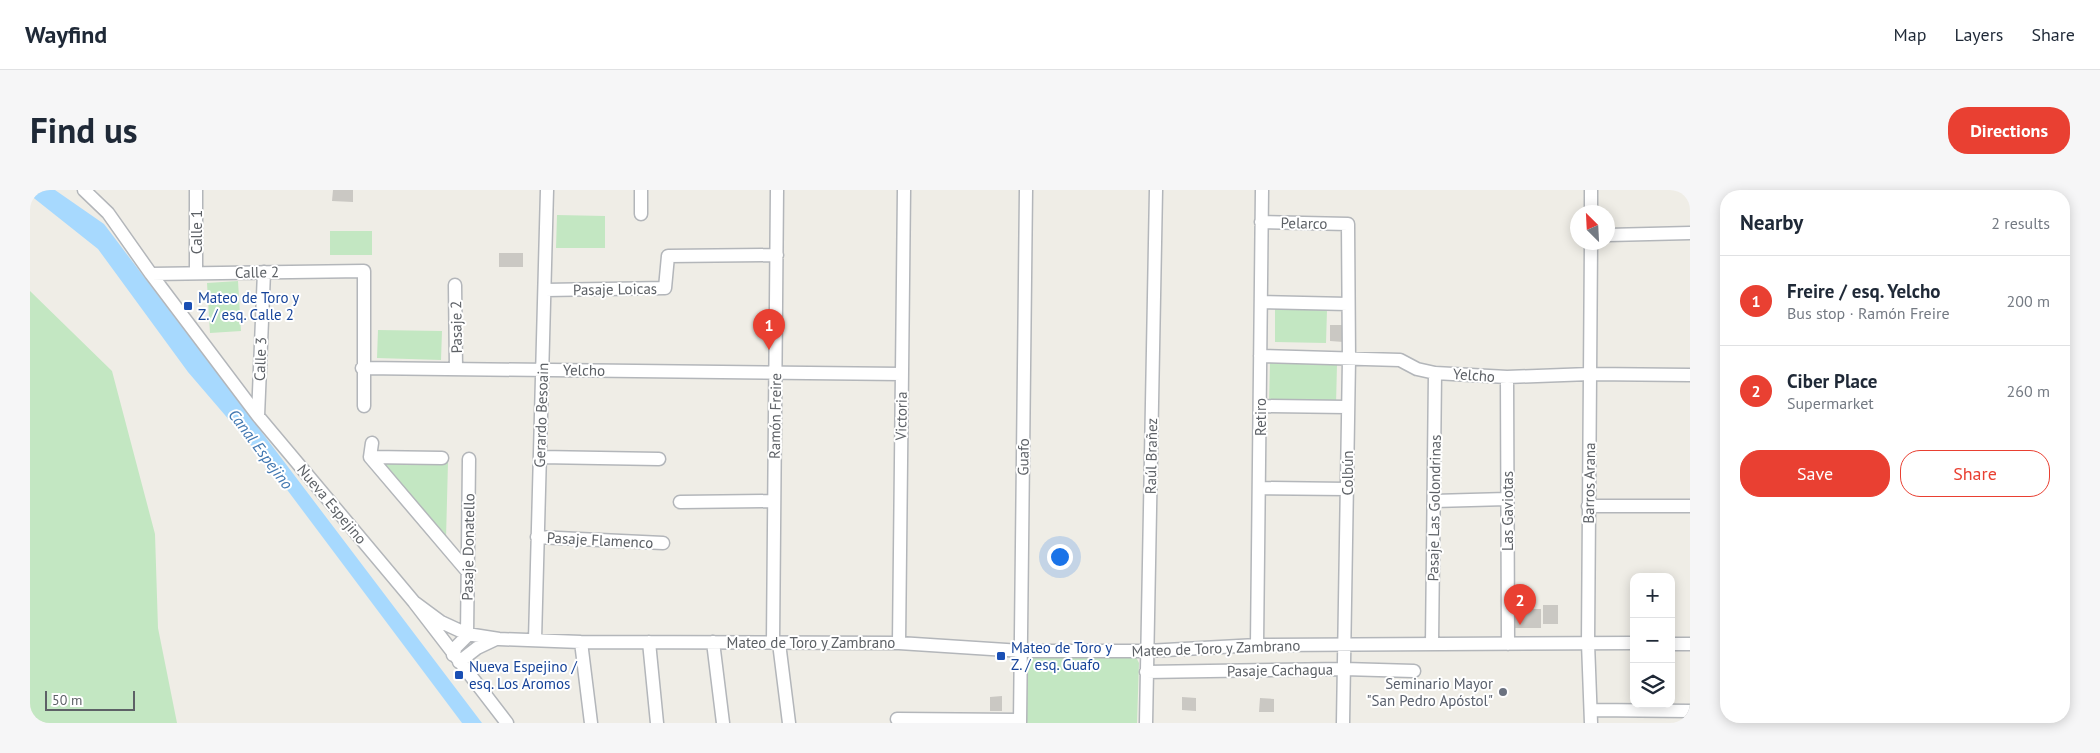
<!DOCTYPE html>
<html lang="en">
<head>
<meta charset="utf-8">
<style>
  body { margin:0; font-family:"PT Sans",sans-serif; background:#f6f6f7; color:#1f2937 }
  .controls { position:absolute; right:15px; bottom:15px; display:grid; overflow:hidden; border-radius:10px; box-shadow:0 2px 12px #0003 }
  .controls button { width:45px; height:45px; display:grid; place-items:center; padding:0; border:0; border-bottom:1px solid #e0e1e3; background:#fff; color:#1f2937; font:25px sans-serif }
  .compass { position:absolute; left:1540px; top:15px; width:45px; height:45px; border-radius:50%; background:#fff; box-shadow:0 2px 12px #0003; rotate:336deg }
  .scale { position:absolute; left:15px; bottom:12px; width:90px; box-sizing:border-box; padding-left:5px; border:2px solid #5d6166; border-top:0; font-size:14px; line-height:18px; white-space:nowrap; color:#5d6166; -webkit-text-stroke:4px #fff; paint-order:stroke }
  .you { position:absolute; left:1029px; top:366px; width:18px; height:18px; margin:-12px; border:4px solid #fff; border-radius:50%; background:#1a73e8; box-shadow:0 0 0 8px #1a73e833 }
  .badge { display:grid; place-items:center; width:32px; height:32px; border-radius:50%; background:#e94032; color:#fff; font-size:16px; font-weight:700 }
  .pin { position:absolute; translate:-50% -41px; filter:drop-shadow(0 1px 2px #0008) }
  .pin::after { content:''; position:absolute; top:26px; width:18px; height:15px; background:inherit; clip-path:polygon(0 0,100% 0,50% 100%) }
  .list { margin:0; padding:0; list-style:none }
  h2 { display:flex; justify-content:space-between; align-items:center; height:65px; margin:0; padding:0 20px; font-size:21px }
  h2 small { font-size:16px; font-weight:400; color:#747a83 }
  .list li { display:grid; grid-template-columns:32px 1fr auto; gap:15px; align-items:center; box-sizing:border-box; height:90px; padding:0 20px; border-top:1px solid #e0e1e3 }
  .list b { display:block; font-size:19px; white-space:nowrap }
  .list p { margin:0; font-size:16px; white-space:nowrap; color:#747a83 }
  .list em { font-size:16px; font-style:normal; color:#747a83 }
  .actions { display:flex; gap:10px; padding:15px 20px }
  .actions a { flex:1; padding:11px 0; border:1px solid #e94032; border-radius:20px; text-align:center; font-size:18px; color:#e94032 }
  .actions .main { background:#e94032; color:#fff }
  .icon { flex:none; width:28px; height:28px; fill:none; stroke:currentColor; stroke-width:2; stroke-linecap:round; stroke-linejoin:round }
  .map { position:relative; flex:none; width:1660px; height:533px; overflow:hidden; border-radius:20px }
  header { display:flex; align-items:center; gap:30px; box-sizing:border-box; height:70px; padding:0 25px; background:#fff; border-bottom:1px solid #e0e1e3 }
  header strong { font-size:24px }
  nav { display:flex; gap:28px; margin-inline-start:auto; font-size:18px }
  .intro { display:flex; align-items:center; justify-content:space-between; box-sizing:border-box; height:120px; padding:0 30px }
  h1 { margin:0; font-size:35px }
  .button { padding:12px 22px; border-radius:20px; background:#e94032; color:#fff; font-size:18px; font-weight:700 }
  main { display:flex; gap:30px; padding:0 30px }
  aside { flex:1; background:#fff; border-radius:20px; box-shadow:0 2px 12px #0003 }
  .map>svg:first-child { display:block }
  .green { fill:#c3e7c2 }
  .water { fill:#a7d9fe }
  .building { fill:#cac8c3 }
  .lines { fill:none; stroke-linecap:round; stroke-linejoin:round }
  .minor-casing { stroke:#b3b6ba; stroke-width:15 }
  .minor { stroke:#fff; stroke-width:12 }
  .transit-dot { fill:#1a4fb4; stroke:#fff; stroke-width:2 }
  .worship-dot { fill:#6b7280; stroke:#fff; stroke-width:2 }
  .labels { text-anchor:middle; dominant-baseline:central; stroke-width:4; stroke-linejoin:round; paint-order:stroke }
  .street-label { font-size:15px; fill:#5d6166; stroke:#fff }
  .transit-label { font-size:15px; fill:#164399; stroke:#fff; text-anchor:start }
  .worship-label { font-size:15px; fill:#5b616d; stroke:#fff; text-anchor:end }
  .water-label { font-size:16px; font-style:italic; fill:#4278b1; stroke:#fff }
</style>
</head>
<body>
<header>
<strong>Wayfind</strong>
<nav><a>Map</a><a>Layers</a><a>Share</a></nav>
</header>
<div class="intro"><h1>Find us</h1><a class="button">Directions</a></div>
<main>
<div class="map">
<svg width="1660" height="533" viewBox="0 0 1660 533">
  <rect width="100%" height="100%" fill="#efede6"/>
  <!-- green -->
  <path class="green" d="M527,25L575,26V58H526Z
    M300,41H342V65H300Z
    M208,91L211,141L180,143L177,93Z
    M0,101L82,181L125,344L128,438L147,533H0Z
    M1245,119L1297,120L1296,153L1245,152Z
    M348,140L412,141L411,170L347,168Z
    M1240,173L1307,174L1306,215L1239,214Z
    M358,271L418,272L416,349L354,277Z
    M999,466L1106,467L1109,473L1107,533H994L996,468Z"/>
  <!-- water -->
  <path class="water" d="M0,0H25L74,34L452,533H432L243,281L158,182L68,59L0,5Z"/>
  <!-- building -->
  <path class="building" d="M303,0H323V12L302,11Z
    M469,63H493V77H469Z
    M1300,135H1314V152L1300,151Z
    M1513,415H1528V434H1513Z
    M1485,419H1511V438H1485Z
    M972,506V521H960V507Z
    M1152,507L1166,508V521L1152,520Z
    M1230,508L1244,509V522H1229Z"/>
  <g class="lines">
    <!-- minor casing -->
    <g class="minor-casing">
      <path id="minor" d="M54,0L78,23L121,84L228,226L384,412L477,533
        M1561,22V0
        M611,24V0
        M1231,32L1318,34L1319,169L1313,533
        M1578,45L1660,43
        M1561,52L1558,453L1561,533
        M166,83V0
        M121,84L334,81V216
        M425,95L426,179
        M515,100L635,98L638,66L747,65
        M1231,112L1318,114
        M1230,166L1370,170L1387,179L1405,183L1477,187L1560,184L1660,185
        M332,178L872,184
        M1477,187L1478,454
        M1230,216L1317,217
        M228,226L234,82
        M342,253L340,267L437,381
        M340,267L412,268
        M510,267L629,269
        M1229,298L1317,299
        M1404,311L1477,309
        M650,312L744,311
        M1558,316H1660
        M507,347L633,353
        M384,412L411,432L437,444L469,449L551,452L869,453L991,461H1117L1227,455L1604,453
        M505,450L517,0
        M551,452L561,533
        M619,452L627,533
        M683,452L693,533
        M743,452L747,0
        M749,453L759,533
        M869,453L874,0
        M1402,454L1405,183
        M1641,454H1660
        M1227,455L1232,0
        M423,465L426,457L437,446L439,269
        M429,472L447,458L466,449
        M1116,482L1314,479L1384,481
        M1562,520L1660,521
        M867,529L990,530
        M990,533L996,0
        M1116,533L1126,0"/>
    </g>
    <!-- minor -->
    <use href="#minor" class="minor"/>
  </g>
  <!-- markers -->
  <g class="transit-dot">
    <rect x="153" y="111" width="10" height="10" rx="2.5"/>
    <rect x="966" y="461" width="10" height="10" rx="2.5"/>
    <rect x="424" y="480" width="10" height="10" rx="2.5"/>
  </g>
  <circle class="worship-dot" cx="1473" cy="502" r="5"/>
  <g class="labels">
    <!-- street labels -->
    <g class="street-label">
      <text transform="translate(1274 33) rotate(1)">Pelarco</text>
      <text transform="translate(166 42) rotate(-90)">Calle 1</text>
      <text transform="translate(227 82) rotate(-1)">Calle 2</text>
      <text transform="translate(585 99) rotate(-1)">Pasaje Loicas</text>
      <text transform="translate(426 137) rotate(-91)">Pasaje 2</text>
      <text transform="translate(230 169) rotate(-88)">Calle 3</text>
      <text transform="translate(554 180) rotate(1)">Yelcho</text>
      <text transform="translate(1444 185) rotate(4)">Yelcho</text>
      <text transform="translate(511 225) rotate(-88)">Gerardo Besoain</text>
      <text transform="translate(745 226) rotate(-89)">Ramón Freire</text>
      <text transform="translate(871 226) rotate(-89)">Victoria</text>
      <text transform="translate(1230 227) rotate(-90)">Retiro</text>
      <text transform="translate(1121 266) rotate(-89)">Raúl Brañez</text>
      <text transform="translate(993 267) rotate(-89)">Guafo</text>
      <text transform="translate(1317 283) rotate(-90)">Colbún</text>
      <text transform="translate(1559 293) rotate(-89)">Barros Arana</text>
      <text transform="translate(302 314) rotate(50)">Nueva Espejino</text>
      <text transform="translate(1404 318) rotate(-89)">Pasaje Las Golondrinas</text>
      <text transform="translate(1477 321) rotate(-90)">Las Gaviotas</text>
      <text transform="translate(570 350) rotate(3)">Pasaje Flamenco</text>
      <text transform="translate(438 357) rotate(-89)">Pasaje Donatello</text>
      <text x="781" y="452">Mateo de Toro y Zambrano</text>
      <text transform="translate(1186 458) rotate(-2)">Mateo de Toro y Zambrano</text>
      <text transform="translate(1250 480) rotate(-1)">Pasaje Cachagua</text>
    </g>
    <!-- transit labels -->
    <g class="transit-label">
      <text x="168" y="107">Mateo de Toro y<tspan x="168" dy="17">Z. / esq. Calle 2</tspan></text>
      <text x="981" y="457">Mateo de Toro y<tspan x="981" dy="17">Z. / esq. Guafo</tspan></text>
      <text x="439" y="476">Nueva Espejino /<tspan x="439" dy="17">esq. Los Aromos</tspan></text>
    </g>
    <!-- worship labels -->
    <g class="worship-label">
      <text x="1463" y="493">Seminario Mayor<tspan x="1463" dy="17">"San Pedro Apóstol"</tspan></text>
    </g>
    <!-- water labels -->
    <g class="water-label">
      <text transform="translate(231 259) rotate(53)">Canal Espejino</text>
    </g>
  </g>
</svg>
<div class="controls">
<button>+</button>
<button>−</button>
<button><svg class="icon" aria-label="layers" viewBox="0 0 24 24"><path d="M12 4l9 5-9 5-9-5zM3 14l9 5 9-5"/></svg></button>
</div>
<svg class="compass" viewBox="-18 -18 36 36"><path d="M0-13l5 13h-10z" fill="#e53935"/><path d="M0 13l5-13h-10z" fill="#747a83"/></svg>
<div class="scale">50 m</div>
<div class="you"></div>
<div class="pin badge" style="left:739px;top:160px">1</div>
<div class="pin badge" style="left:1490px;top:435px">2</div>
</div>
<aside>
<h2>Nearby<small>2 results</small></h2>
<ul class="list">
<li><span class="badge">1</span><div><b>Freire / esq. Yelcho</b><p>Bus stop · Ramón Freire</p></div><em>200 m</em></li>
<li><span class="badge">2</span><div><b>Ciber Place</b><p>Supermarket</p></div><em>260 m</em></li>
</ul>
<div class="actions"><a class="main">Save</a><a>Share</a></div>
</aside>
</main>
</body>
</html>
